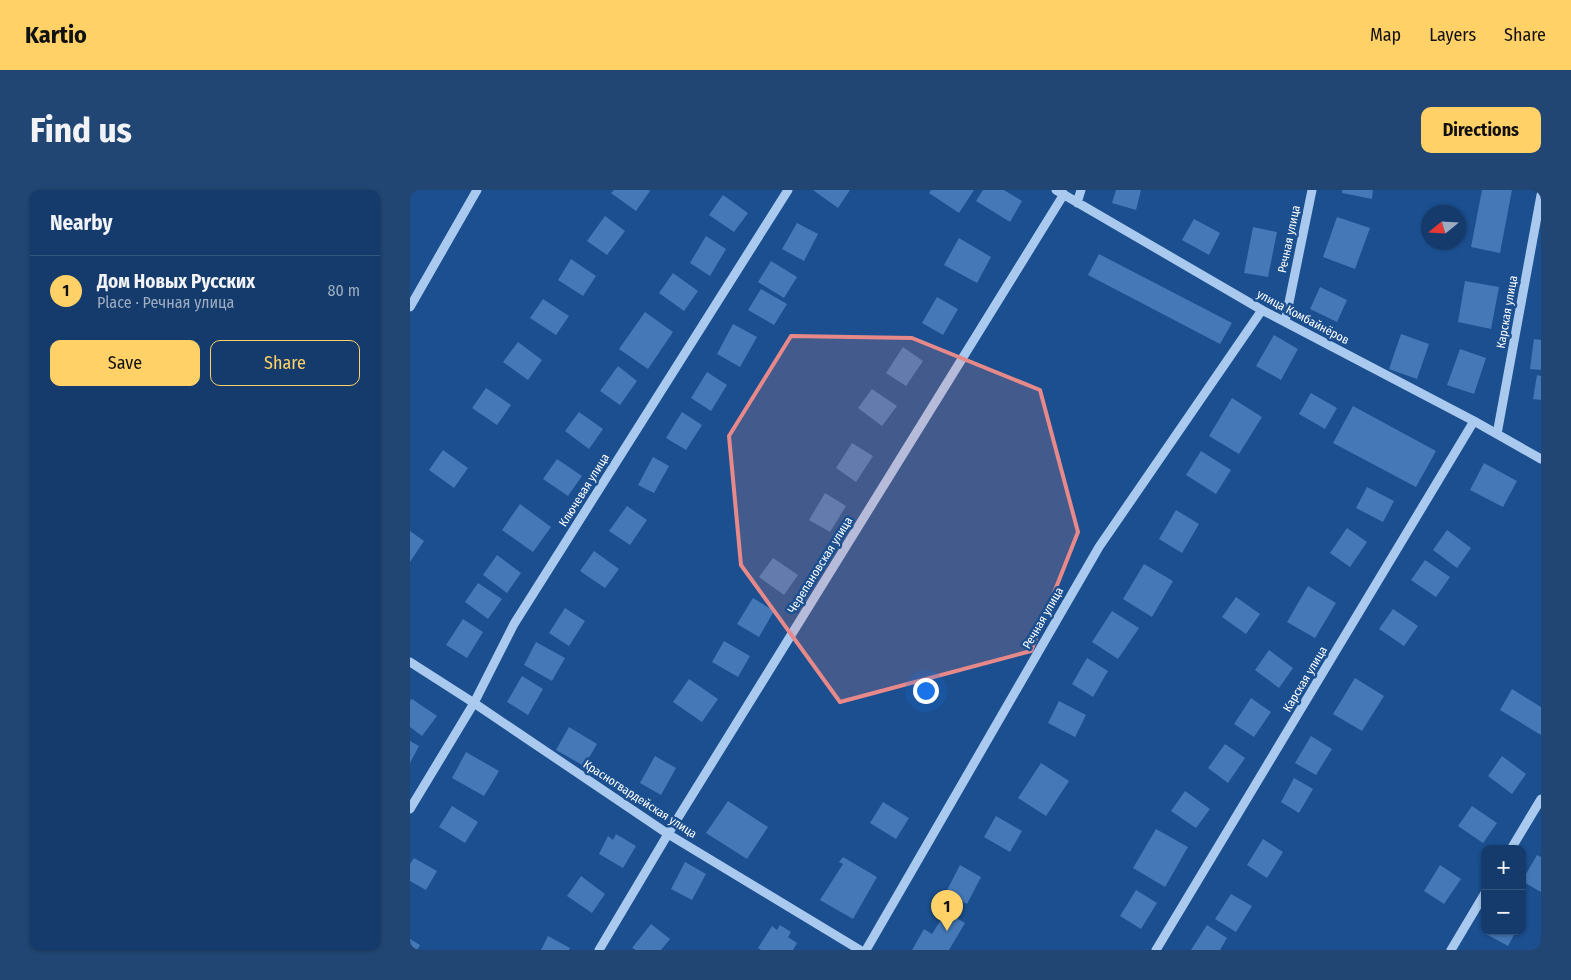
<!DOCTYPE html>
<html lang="en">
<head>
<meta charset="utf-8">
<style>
  body { margin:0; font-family:"Fira Sans Condensed",sans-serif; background:#214673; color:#f1f3f6 }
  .controls { position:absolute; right:15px; bottom:15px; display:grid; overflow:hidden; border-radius:10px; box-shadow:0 1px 4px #0004 }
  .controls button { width:45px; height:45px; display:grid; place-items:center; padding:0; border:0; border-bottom:1px solid #33557e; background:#143b6b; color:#f1f3f6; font:25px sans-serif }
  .compass { position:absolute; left:1011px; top:15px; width:45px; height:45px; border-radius:50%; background:#143b6b; box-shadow:0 1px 4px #0004; rotate:252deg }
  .you { position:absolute; left:515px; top:500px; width:18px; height:18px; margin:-12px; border:4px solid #fff; border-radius:50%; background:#1a73e8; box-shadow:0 0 0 8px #1a73e833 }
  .badge { display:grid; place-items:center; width:32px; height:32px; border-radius:50%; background:#ffd166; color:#111; font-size:16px; font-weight:700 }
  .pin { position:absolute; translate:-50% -41px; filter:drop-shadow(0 1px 2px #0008) }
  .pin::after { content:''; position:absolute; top:26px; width:18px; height:15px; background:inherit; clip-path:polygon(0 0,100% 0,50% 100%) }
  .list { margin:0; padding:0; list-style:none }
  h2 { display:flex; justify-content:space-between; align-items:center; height:65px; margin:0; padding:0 20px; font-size:21px }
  h2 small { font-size:16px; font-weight:400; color:#9dadc1 }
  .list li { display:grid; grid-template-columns:32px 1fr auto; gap:15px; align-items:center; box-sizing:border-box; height:70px; padding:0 20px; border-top:1px solid #33557e }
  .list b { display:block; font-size:19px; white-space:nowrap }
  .list p { margin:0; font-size:16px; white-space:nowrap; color:#9dadc1 }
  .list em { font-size:16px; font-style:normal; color:#9dadc1 }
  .actions { display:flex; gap:10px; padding:15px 20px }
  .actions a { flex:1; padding:11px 0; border:1px solid #ffd166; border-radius:10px; text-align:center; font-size:18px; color:#ffd166 }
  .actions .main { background:#ffd166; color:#111 }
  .map { position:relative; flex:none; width:1131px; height:760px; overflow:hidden; border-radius:10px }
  header { display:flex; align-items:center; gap:30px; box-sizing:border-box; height:70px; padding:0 25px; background:#ffd166; color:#111 }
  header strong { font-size:24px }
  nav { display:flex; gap:28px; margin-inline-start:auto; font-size:18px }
  .intro { display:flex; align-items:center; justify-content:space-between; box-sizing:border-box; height:120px; padding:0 30px }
  h1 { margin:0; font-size:35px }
  .button { padding:12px 22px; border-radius:10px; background:#ffd166; color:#111; font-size:18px; font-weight:700 }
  main { display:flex; gap:30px; padding:0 30px }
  aside { flex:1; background:#143b6b; border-radius:10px; box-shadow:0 1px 4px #0004 }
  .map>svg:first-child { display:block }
  .building { fill:#4478b7 }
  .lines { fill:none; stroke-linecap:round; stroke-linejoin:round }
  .minor { stroke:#a9c9ee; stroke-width:9 }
  .marked { fill:#e88989; fill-opacity:0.2; stroke:#e88989; stroke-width:4; stroke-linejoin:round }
  .labels { text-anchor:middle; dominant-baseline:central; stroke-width:5; stroke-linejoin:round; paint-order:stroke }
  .street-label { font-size:12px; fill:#fff; stroke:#1b4f8f }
</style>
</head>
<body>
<header>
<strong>Kartio</strong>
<nav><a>Map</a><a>Layers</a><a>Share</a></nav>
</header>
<div class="intro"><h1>Find us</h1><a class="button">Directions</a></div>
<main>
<aside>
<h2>Nearby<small></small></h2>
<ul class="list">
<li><span class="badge">1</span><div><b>Дом Новых Русских</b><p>Place · Речная улица</p></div><em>80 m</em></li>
</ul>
<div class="actions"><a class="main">Save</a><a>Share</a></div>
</aside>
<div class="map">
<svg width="1131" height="760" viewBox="0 0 1131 760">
  <rect width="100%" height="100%" fill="#1b4f8f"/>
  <!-- building -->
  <path class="building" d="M204,0H239L240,1L226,21L201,3Z
    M403,0H440L428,18Z
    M521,0H564L549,23L519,3Z
    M573,0H594L612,11L600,32L566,11Z
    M706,0H731L726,20L702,13Z
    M932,0H963L962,9L932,3Z
    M1072,0H1102L1090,63L1061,57Z
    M313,5L338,23L324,42L299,25Z
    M195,26L215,41L197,65L177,51Z
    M927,27L960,38L945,79L913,67Z
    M784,29L810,43L799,65L772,50Z
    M387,33L408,44L394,71L372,59Z
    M843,37L867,42L858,87L834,83Z
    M296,46L316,59L300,86L280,73Z
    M549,48L581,67L567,93L534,75Z
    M689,64L822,133L810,154L678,85Z
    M161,69L186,86L173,106L148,90Z
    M361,71L387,87L374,108L348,92Z
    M263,83L288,101L274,121L249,103Z
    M1055,91L1089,97L1081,139L1048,132Z
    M910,97L937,110L927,132L900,119Z
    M351,99L377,114L364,135L338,120Z
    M527,107L548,119L533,145L512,133Z
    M133,109L159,126L146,145L120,128Z
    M235,122L263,142L238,179L209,159Z
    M323,134L347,147L330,177L307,164Z
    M991,144L1019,154L1007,189L979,179Z
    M864,145L888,159L871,190L846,176Z
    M1124,149L1131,150V180L1120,179Z
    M108,152L132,170L118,190L93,172Z
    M493,157L513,171L496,196L476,183Z
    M1050,159L1076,168L1064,204L1037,195Z
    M208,176L227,191L210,215L190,201Z
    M297,182L317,195L301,221L281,208Z
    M1127,185L1131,186V210L1123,209Z
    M76,198L101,215L87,235L62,218Z
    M462,199L487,216L472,236L448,218Z
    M901,203L927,218L915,239L889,224Z
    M822,208L852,227L829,264L799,246Z
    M943,216L1026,261L1006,297L923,253Z
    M169,222L193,239L179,259L155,241Z
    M272,222L292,235L276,260L256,248Z
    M442,253L463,266L446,292L426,278Z
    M33,260L58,278L44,298L19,280Z
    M791,261L821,280L806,304L776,285Z
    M243,267L259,276L244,303L228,295Z
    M147,269L172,286L158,306L133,289Z
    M1074,273L1107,291L1093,317L1060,300Z
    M957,297L984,311L973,332L946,318Z
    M415,303L436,316L420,342L399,330Z
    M110,314L141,337L123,362L92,340Z
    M217,316L237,330L220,355L199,341Z
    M766,320L789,334L772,363L749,349Z
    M937,338L957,352L940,377L920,363Z
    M1037,340L1061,358L1047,378L1023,360Z
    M0,341L14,351L0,372Z
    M184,361L209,379L195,398L170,381Z
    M87,365L111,383L97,403L73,385Z
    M363,368L388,385L374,405L349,387Z
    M1015,370L1040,387L1026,407L1001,390Z
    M734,374L763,391L742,427L713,409Z
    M68,393L92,409L78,429L55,412Z
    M898,396L926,413L905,448L877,432Z
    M826,407L850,424L836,444L812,427Z
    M343,408L364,421L349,447L327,434Z
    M155,418L175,431L159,456L139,443Z
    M983,419L1008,436L994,456L969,439Z
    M702,421L729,438L708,469L682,452Z
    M53,429L73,442L57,468L36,455Z
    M314,451L340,466L328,487L302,472Z
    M126,452L155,468L142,491L114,475Z
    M859,460L883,478L869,498L845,480Z
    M677,468L698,481L683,507L662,494Z
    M112,486L133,499L118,525L97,512Z
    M945,488L974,506L952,541L923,524Z
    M279,489L308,509L292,532L263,512Z
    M1102,499L1131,517V545L1090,520Z
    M841,508L861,522L844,547L824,534Z
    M2,509L27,526L12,546L0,537V511Z
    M649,511L676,525L665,547L638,533Z
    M159,537L187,554L174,576L146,560Z
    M901,546L922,559L906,585L885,573Z
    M0,551L9,556L0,573Z
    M815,554L835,568L818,593L798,578Z
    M56,562L89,581L74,606L42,588Z
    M245,566L266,578L251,605L230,593Z
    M1092,566L1116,584L1102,604L1078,586Z
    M631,573L659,591L636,626L608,608Z
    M884,588L903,599L889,623L871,612Z
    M775,601L800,619L786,638L761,621Z
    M318,611L358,637L337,669L296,643Z
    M473,612L499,628L486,649L460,633Z
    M42,616L68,632L55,653L29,637Z
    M1062,616L1087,633L1073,653L1048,636Z
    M586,626L612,641L600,662L574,647Z
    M746,639L778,657L755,697L723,678Z
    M206,644L226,656L213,678L189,664L198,646L203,650Z
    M853,649L873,662L857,688L837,675Z
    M1127,665L1131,667V702L1112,691Z
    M433,667L467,687L443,729L410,710L433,674L429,672Z
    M4,668L27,681L16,700L0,691V674Z
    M275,672L296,684L282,710L261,699Z
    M550,675L571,687L557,714L536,702Z
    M1030,675L1051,689L1034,714L1014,701Z
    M171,686L195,704L182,723L157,706Z
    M726,700L747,713L731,739L710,726Z
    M821,704L842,716L826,742L805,729Z
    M536,722L555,733L539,760H502L514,739L522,744Z
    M241,734L260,749L251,760H226L222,758Z
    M370,735L381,742L378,747L387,753L383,760H351L348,758L362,736L367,740Z
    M797,735L817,748L810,760H781Z
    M1078,741H1106L1098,756L1076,744Z
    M138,746L160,758L159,760H131Z
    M0,749L10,755L7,760H0Z"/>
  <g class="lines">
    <!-- minor -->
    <path class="minor" d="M646,0L852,120L1064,231L1131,269
      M667,13L671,0
      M0,117L67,0
      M875,132L902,0
      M1087,244L1131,5
      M0,472L64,513L258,644L450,760
      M0,619L64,513L104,434L378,0
      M1101,659L1131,609
      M189,760L258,644L654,4
      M456,760L689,357L852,120
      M746,760L1064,231
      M1041,760L1075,703"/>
  </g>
  <!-- marked area -->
  <path class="marked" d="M381,146L502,148L630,200L668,342L621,461L430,512L331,375L319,246Z"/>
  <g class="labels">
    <!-- street labels -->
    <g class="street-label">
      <text transform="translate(879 49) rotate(-78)">Речная улица</text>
      <text transform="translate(1097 122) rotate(-80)">Карская улица</text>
      <text transform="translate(893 127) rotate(28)">улица Комбайнёров</text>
      <text transform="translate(174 300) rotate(-58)">Ключевая улица</text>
      <text transform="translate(410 375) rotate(-58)">Черепановская улица</text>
      <text transform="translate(633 428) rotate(-60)">Речная улица</text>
      <text transform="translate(895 489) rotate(-59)">Карская улица</text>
      <text transform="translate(230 609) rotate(33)">Красногвардейская улица</text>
    </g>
  </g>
</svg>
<div class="controls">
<button>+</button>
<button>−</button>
</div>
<svg class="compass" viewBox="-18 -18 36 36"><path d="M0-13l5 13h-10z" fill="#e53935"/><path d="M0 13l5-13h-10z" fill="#9dadc1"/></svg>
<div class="you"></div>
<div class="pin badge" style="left:537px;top:741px">1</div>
</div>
</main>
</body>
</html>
